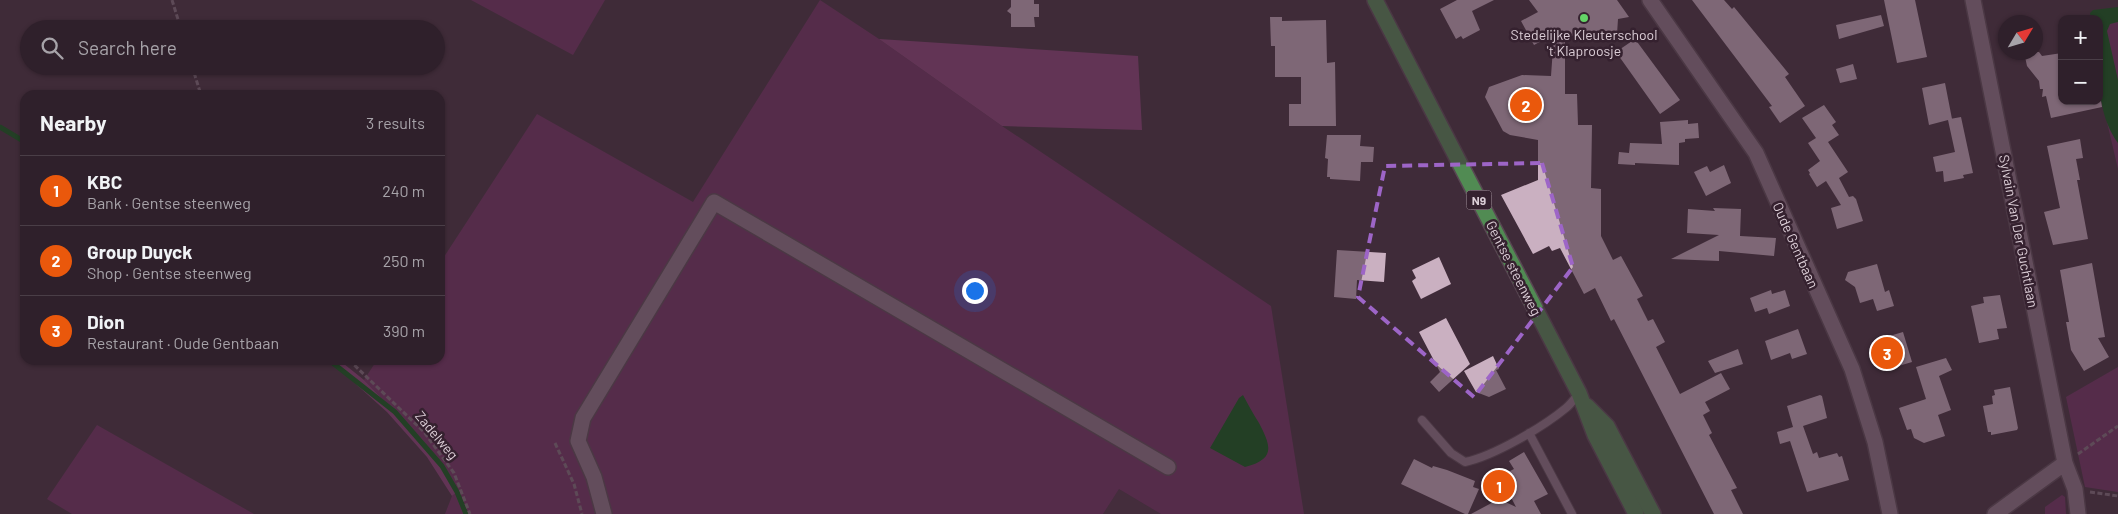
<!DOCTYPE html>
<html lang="en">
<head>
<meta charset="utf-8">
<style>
  body { margin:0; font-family:Barlow,sans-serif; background:#372833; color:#f1f3f6 }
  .controls { position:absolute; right:15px; top:15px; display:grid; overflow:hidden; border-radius:10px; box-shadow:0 1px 4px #0004 }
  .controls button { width:45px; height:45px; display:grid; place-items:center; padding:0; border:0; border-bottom:1px solid #4a3e47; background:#2f202b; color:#f1f3f6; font:25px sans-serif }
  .compass { position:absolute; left:1998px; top:15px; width:45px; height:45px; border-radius:50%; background:#2f202b; box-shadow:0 1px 4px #0004; rotate:52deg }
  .you { position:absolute; left:974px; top:290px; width:18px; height:18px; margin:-12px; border:4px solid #fff; border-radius:50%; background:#1a73e8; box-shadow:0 0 0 8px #1a73e833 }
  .badge { display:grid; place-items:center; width:32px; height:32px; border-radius:50%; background:#ea580c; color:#fff; font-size:16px; font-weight:700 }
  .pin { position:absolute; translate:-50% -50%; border:2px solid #fff; box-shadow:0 1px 5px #0006 }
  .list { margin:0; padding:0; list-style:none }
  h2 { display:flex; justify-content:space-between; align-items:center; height:65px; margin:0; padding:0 20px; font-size:21px }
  h2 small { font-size:16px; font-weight:400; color:#a7a3a9 }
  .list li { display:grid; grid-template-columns:32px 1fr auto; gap:15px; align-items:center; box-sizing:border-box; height:70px; padding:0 20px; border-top:1px solid #4a3e47 }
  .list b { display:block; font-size:19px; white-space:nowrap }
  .list p { margin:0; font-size:16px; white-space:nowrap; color:#a7a3a9 }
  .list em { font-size:16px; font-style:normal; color:#a7a3a9 }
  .icon { flex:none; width:28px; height:28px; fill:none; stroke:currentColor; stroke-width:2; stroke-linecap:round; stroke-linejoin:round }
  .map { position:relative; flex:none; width:2118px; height:514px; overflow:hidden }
  .search { position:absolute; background:#2f202b; box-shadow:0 1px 4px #0004; left:20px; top:20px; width:425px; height:55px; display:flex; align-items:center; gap:12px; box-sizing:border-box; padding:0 18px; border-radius:28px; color:#a7a3a9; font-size:19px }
  .panel { position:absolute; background:#2f202b; box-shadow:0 1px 4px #0004; left:20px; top:90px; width:425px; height:275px; border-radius:15px }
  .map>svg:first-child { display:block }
  .built { fill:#4a2f42 }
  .green { fill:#702e60 }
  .forest { fill:#8d3f79 }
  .water { fill:#01570e }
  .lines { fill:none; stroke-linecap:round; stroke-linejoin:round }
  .stream { stroke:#01570e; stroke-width:5 }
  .building { fill:#cab0c1 }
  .lane-casing { stroke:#594753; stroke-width:10 }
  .street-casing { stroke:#594753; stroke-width:18 }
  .primary-casing { stroke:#594753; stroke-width:18 }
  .path { stroke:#82707c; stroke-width:3; stroke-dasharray:5 2.5; stroke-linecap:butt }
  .lane { stroke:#8f7787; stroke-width:8 }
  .street { stroke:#8f7787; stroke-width:15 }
  .primary { stroke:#518b53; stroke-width:15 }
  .marked { fill:none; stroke:#9d65c7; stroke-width:4; stroke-dasharray:10 6; stroke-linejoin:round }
  .poi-dot { fill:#64d467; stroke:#35212f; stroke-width:2 }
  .labels { text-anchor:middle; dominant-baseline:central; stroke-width:5; stroke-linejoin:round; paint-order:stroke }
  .shield { fill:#35212f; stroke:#aa9aa5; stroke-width:1 }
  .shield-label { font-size:12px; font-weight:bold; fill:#dcced7 }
  .poi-label { font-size:14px; fill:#dcced7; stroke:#35212f }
  .street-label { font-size:14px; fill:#dcced7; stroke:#35212f }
</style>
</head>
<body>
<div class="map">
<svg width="2118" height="514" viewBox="0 0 2118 514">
  <rect width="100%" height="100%" fill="#3f2b39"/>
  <!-- built -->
  <path class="built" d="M1119,489L1161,514H1103Z"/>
  <!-- green -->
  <path class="green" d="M471,0H605L573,55Z
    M820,0L879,39L1002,126L1271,306L1304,514H1161L1119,489L1103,514H466L461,504L464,514H445L452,496L457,492C432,448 399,416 364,380L377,360H440V263L537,114L693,202Z
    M2118,8V169L2099,88V19Z
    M2118,367V492L2085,487L2066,397Z
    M97,425L254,514H72L47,499Z
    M2062,495L2065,497L2066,514H2045V507Z"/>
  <!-- forest -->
  <path class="forest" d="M879,39L1138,56L1142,130L1002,126Z
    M329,360H339L364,380L395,412L422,439L442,466L457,492L452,496L427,457L387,412Z"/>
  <!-- water -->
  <path class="water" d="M2118,7V22L2110,24L2107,31L2118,80V143C2093,109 2099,59 2099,19H2091L2090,13L2093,10Z
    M1243,395C1248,404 1253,414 1259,423C1271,446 1276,459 1245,467L1210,448L1239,398Z"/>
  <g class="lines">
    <!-- stream -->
    <path class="stream" d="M0,127L25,142
      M329,360L395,412L442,466L457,492L466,514"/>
  </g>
  <!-- building -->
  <path class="building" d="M1011,0H1034V4H1039V17H1034L1035,27H1011V14L1007,11L1011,7Z
    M1457,0H1494L1472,11L1480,30L1463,39L1461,36L1456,39L1440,9Z
    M1529,0H1617L1629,17L1618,19L1617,34L1565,36V94H1577L1578,125H1592L1591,188L1601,189V236L1613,260L1621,256L1643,296L1637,299L1648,321L1653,319L1665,342L1656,347L1680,394L1721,373L1730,389L1705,402L1710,411L1703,415L1712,433L1709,435L1737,488L1731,490L1743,514H1714L1614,319L1611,321L1595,288L1584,294L1560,248L1552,251L1549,246L1533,254L1501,195L1538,180V140L1510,135L1503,131L1485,97L1489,87L1522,75L1551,76L1554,34L1534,45L1521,21L1538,12Z
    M1692,0H1724L1732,9L1734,7L1789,74L1785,77L1805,106L1780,123L1769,107L1772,106Z
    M1884,0H1915L1927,57L1897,63Z
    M1881,15L1884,26L1839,39L1836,25Z
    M1270,17H1282V21L1326,20L1327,63L1335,62L1336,126H1289V104H1301V77H1275V46H1271Z
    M1635,39L1680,100L1660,114L1616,52Z
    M2024,52H2039L2042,56L2062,53V101H2101L2102,107L2051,118L2046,96L2042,97L2043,89H2040L2039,81L2027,66Z
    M1853,64L1857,79L1840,83L1836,69Z
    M1945,83L1952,119H1950L1961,117L1973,173L1963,175L1964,178L1944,182L1943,171L1936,172L1933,157L1955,152L1948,120L1929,125L1922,88Z
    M1824,105L1836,122L1832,125L1839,135L1828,142L1848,172L1839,178L1849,197L1853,196L1856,199L1863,221L1837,229L1831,208L1841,205L1826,181L1817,187L1809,174L1810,173L1808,170L1820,161L1808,143L1816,138L1802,118Z
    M1688,120V124L1698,123L1699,138L1685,139V142L1679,143V165L1635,163V165L1618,164L1619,152L1629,153L1630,143L1662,144L1660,122Z
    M1327,135H1361L1360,146L1374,147L1373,162H1361L1360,181L1330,179V177H1327L1328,159L1325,158Z
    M2080,139L2083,158L2076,159L2080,180H2077L2088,239L2053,245L2044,212L2060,208L2047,146Z
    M1724,165L1731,183L1706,196L1694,172L1707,166L1710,172Z
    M1713,208L1741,209L1740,236L1776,238L1774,256L1719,251V261L1671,259L1719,235L1687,233L1688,209L1715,211Z
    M1337,250L1386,253L1384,282L1357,280L1356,299L1334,297Z
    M1439,257L1451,284L1421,299L1412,281L1416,278L1412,270Z
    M2092,263L2105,337L2098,338L2109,357L2084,371L2071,350L2066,322H2069L2060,270Z
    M1877,264L1885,292L1889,290L1894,306L1877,311L1873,299L1860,303L1855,287L1845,280L1848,272Z
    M1771,290L1772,294L1785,290L1790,306L1769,314L1767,308L1755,312L1750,298Z
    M2000,295L2007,328L1997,329L1999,339L1979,343L1971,306L1984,303L1983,297Z
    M1446,318L1470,364L1439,392L1430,382L1440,372L1419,332Z
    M1798,329L1807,354L1792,359L1790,353L1771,360L1765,341Z
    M1903,332L1912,362L1885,370L1876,340Z
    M1738,349L1743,364L1715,373L1708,361Z
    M1493,356L1499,369L1496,370L1506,389L1489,397L1476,392L1464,371Z
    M1946,358L1952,370L1939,376L1951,410L1938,415L1945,436L1924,443L1914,438L1911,429L1907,430L1899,408L1926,399L1916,367Z
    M2010,387L2018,428L2017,430L1991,435V432H1988L1983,406L1993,404L1992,396L1995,395L1994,390Z
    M1820,395L1822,396L1827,418L1803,426L1813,454L1817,452L1819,458L1837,453L1839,457L1842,456L1849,480L1807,492L1790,441L1780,444L1777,432L1793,427L1787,406Z
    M1524,452L1548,494L1534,501L1541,514H1471L1499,499L1516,507L1500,476L1514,469L1509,461Z
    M1414,459L1432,468L1433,466L1447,470L1475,481L1473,487L1479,489L1468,514H1465L1401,484Z"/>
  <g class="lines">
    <!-- lane casing -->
    <g class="lane-casing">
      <path id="lane" d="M1422,420L1451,453L1465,462C1494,456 1543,427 1566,408C1571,404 1575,398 1579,393
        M1529,433L1572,514"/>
    </g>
    <!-- street casing -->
    <g class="street-casing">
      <path id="street" d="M1650,0L1756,153L1852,369L1875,442L1890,514
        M1973,0L2065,463L2075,489L2078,514
        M604,514L594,477L578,441L583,418L714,202L1168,467
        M1995,514L2065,463"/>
    </g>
    <!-- primary casing -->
    <g class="primary-casing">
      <path id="primary" d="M1375,0L1579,393L1595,435L1636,514
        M1587,406L1607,426L1653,514"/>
    </g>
    <!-- path -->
    <path class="path" d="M172,0L181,29
      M192,66L201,95
      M349,360L424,432L454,473L470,514
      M555,443L574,484L582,514
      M2078,454L2118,426
      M2090,492L2118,496"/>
    <!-- lane -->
    <use href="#lane" class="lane"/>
    <!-- street -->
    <use href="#street" class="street"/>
    <!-- primary -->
    <use href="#primary" class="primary"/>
  </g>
  <!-- marked area -->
  <path d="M0 0H2118V514H0ZM1542,163L1573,267L1474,397L1358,297L1385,166Z" fill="#3f2b39" fill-opacity=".55" fill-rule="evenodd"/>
  <path class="marked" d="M1542,163L1573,267L1474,397L1358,297L1385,166Z"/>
  <!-- markers -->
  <circle class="poi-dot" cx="1584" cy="18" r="5"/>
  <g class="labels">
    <!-- shield labels -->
    <rect class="shield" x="1466.5" y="190.5" width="25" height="19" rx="4"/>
    <g class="shield-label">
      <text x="1479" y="200">N9</text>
    </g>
    <!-- poi labels -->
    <g class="poi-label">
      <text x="1584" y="34">Stedelijke Kleuterschool<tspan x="1584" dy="16">'t Klaproosje</tspan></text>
    </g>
    <!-- street labels -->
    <g class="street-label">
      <text transform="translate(2019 231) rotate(79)">Sylvain Van Der Guchtlaan</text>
      <text transform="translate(1796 245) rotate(66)">Oude Gentbaan</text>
      <text transform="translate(1514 268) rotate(63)">Gentse steenweg</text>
      <text transform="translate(437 435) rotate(50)">Zadelweg</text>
    </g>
  </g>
</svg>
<div class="controls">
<button>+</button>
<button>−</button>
</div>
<svg class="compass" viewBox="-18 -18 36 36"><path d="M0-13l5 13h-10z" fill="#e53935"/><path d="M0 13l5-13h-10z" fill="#a7a3a9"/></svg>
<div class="you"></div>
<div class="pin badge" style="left:1499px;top:486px">1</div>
<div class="pin badge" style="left:1526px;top:105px">2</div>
<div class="pin badge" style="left:1887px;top:353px">3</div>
<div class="search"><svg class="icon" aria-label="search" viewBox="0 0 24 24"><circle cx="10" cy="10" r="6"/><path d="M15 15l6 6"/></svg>Search here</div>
<section class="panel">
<h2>Nearby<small>3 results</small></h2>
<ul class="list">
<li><span class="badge">1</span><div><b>KBC</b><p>Bank · Gentse steenweg</p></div><em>240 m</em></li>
<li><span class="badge">2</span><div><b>Group Duyck</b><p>Shop · Gentse steenweg</p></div><em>250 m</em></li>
<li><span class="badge">3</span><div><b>Dion</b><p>Restaurant · Oude Gentbaan</p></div><em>390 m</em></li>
</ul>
</section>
</div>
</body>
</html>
